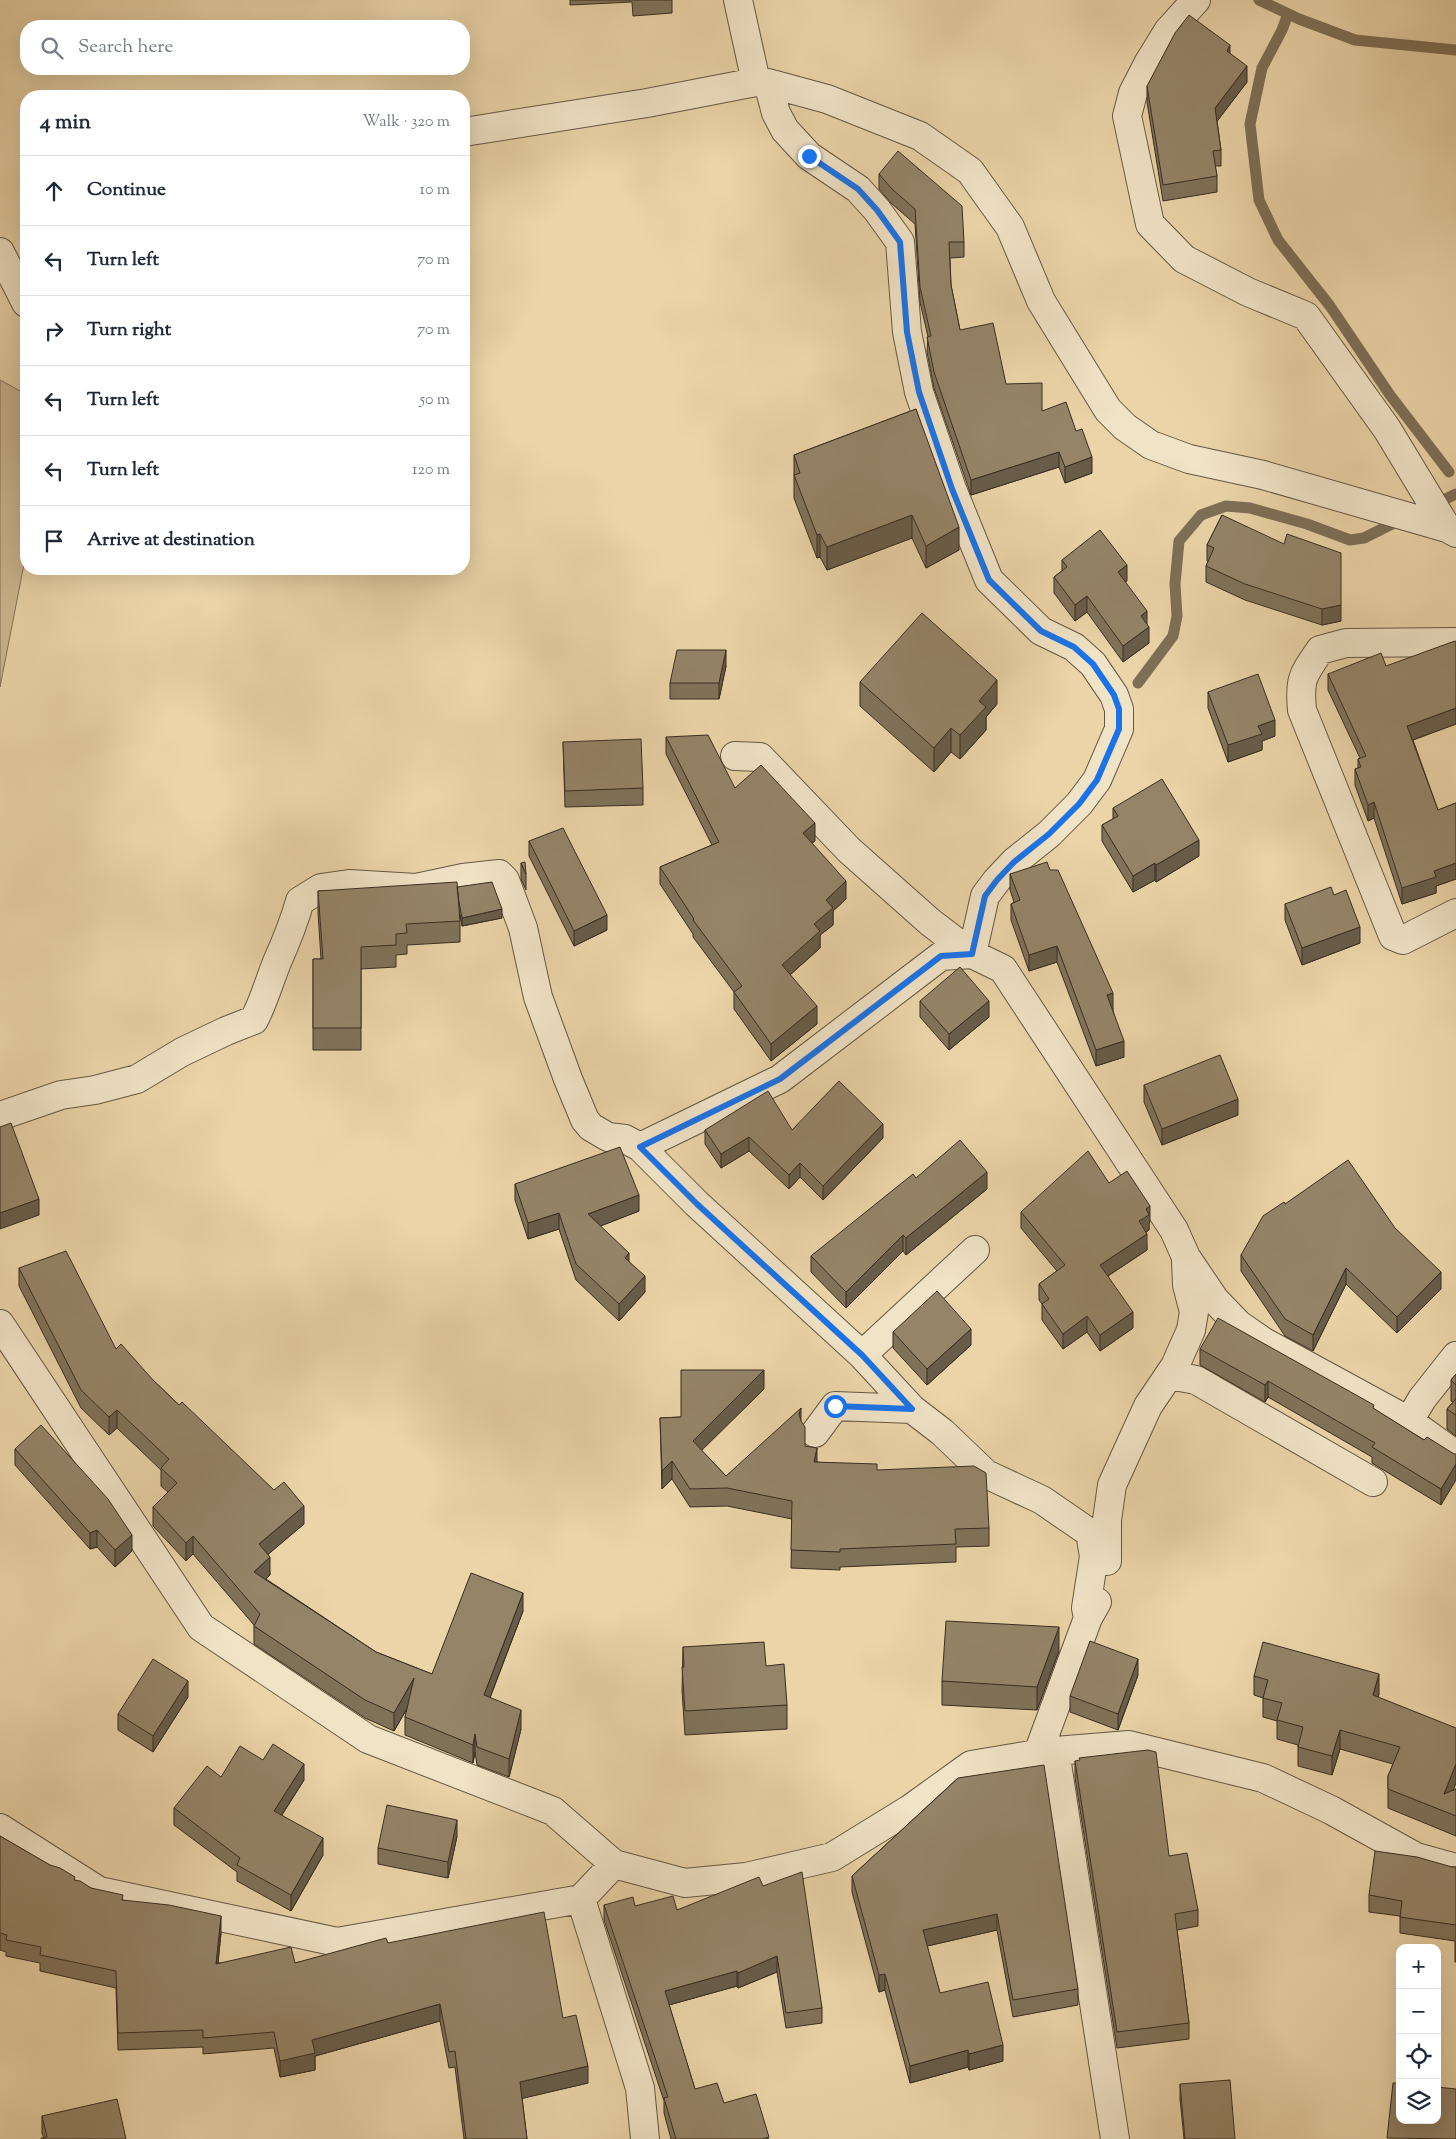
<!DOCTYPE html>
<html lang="en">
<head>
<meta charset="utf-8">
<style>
  body { margin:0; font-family:"Sorts Mill Goudy",serif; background:#f2f2f3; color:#1f2937 }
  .controls { position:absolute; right:15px; bottom:15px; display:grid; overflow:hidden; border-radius:10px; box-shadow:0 5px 20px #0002 }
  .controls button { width:45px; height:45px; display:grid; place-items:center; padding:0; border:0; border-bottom:1px solid #e0e1e3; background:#fff; color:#1f2937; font:25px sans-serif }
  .stop { position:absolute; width:15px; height:15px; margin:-11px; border:4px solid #1a73e8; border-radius:50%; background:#fff }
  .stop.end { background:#1a73e8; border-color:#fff; box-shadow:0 1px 5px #0008 }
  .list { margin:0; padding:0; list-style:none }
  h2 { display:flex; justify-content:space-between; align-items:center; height:65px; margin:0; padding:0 20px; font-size:21px }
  h2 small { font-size:16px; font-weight:400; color:#747a83 }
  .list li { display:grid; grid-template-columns:32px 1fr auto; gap:15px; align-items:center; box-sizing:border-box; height:70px; padding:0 20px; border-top:1px solid #e0e1e3 }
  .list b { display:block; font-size:19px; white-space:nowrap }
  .list em { font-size:16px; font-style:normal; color:#747a83 }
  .icon { flex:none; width:28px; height:28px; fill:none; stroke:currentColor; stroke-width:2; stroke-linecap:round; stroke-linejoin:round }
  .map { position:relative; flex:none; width:1456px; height:2139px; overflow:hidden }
  .search { position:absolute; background:#fff; box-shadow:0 5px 20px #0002; left:20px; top:20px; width:450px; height:55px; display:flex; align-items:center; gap:12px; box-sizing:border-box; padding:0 18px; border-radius:20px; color:#747a83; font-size:19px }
  .panel { position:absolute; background:#fff; box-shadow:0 5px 20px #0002; left:20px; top:90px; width:450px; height:485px; border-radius:20px }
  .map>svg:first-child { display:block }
  .green { fill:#ccb891; stroke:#82725a }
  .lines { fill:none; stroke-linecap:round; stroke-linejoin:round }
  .stream { stroke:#7e6f57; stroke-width:11 }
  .minor-casing { stroke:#645744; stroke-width:30 }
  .minor { stroke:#f1e3c6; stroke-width:28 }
  .wall { fill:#807259; stroke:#382d22 }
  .shaded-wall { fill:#685c49; stroke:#382d22 }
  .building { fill:#958468; stroke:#382d22 }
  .route { stroke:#1a73e8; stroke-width:6 }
</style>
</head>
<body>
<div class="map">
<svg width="1456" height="2139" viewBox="0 0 1456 2139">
  <rect width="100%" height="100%" fill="#ead4a8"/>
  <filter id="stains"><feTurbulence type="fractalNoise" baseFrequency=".004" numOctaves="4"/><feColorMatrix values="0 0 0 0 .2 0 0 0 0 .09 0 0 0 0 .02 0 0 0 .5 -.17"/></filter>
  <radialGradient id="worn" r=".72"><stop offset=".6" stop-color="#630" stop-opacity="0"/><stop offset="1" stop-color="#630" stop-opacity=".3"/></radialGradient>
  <!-- green -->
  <path class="green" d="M0,380L26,394V554L0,687Z"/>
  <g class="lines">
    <!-- stream -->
    <path class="stream" d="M1259,0L1299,19L1355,40L1456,50
      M1288,14L1282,30L1262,68L1250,124L1259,200L1278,240L1330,306L1390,395L1449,472
      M1433,505L1456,494
      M1138,683L1173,636L1177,616L1175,584L1179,541L1201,515L1226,506L1250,508L1307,524L1350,540L1364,538L1402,519"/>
    <!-- minor casing -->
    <g class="minor-casing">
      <path id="minor" d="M738,0L756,82
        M1196,0L1168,31L1149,62L1133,93L1127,116L1150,224L1184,259L1248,292L1306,316L1387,429L1447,528
        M768,83L776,113L785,130L809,156L858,189L877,210L900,242L907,332L919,392L952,489L989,580L1041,631L1074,647L1093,664L1114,695L1119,709V729L1097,780L1079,804L1049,834L1014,862L997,880L985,896L972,954
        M464,132L647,103L756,82L768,83L827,99L920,136L970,171L1010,227L1041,301L1108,410L1125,427L1151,445L1189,459L1263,475L1447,528L1456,533
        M0,252L26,303
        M1456,642L1346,643L1320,650C1303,675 1299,679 1302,710L1393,936L1403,940L1456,913
        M735,756L760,757L849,850L930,922L972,954L1003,969L1174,1230L1186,1257L1215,1300L1238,1324L1264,1342L1409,1421L1456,1455
        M0,1116L61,1095L95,1090L137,1079L182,1052L226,1031L254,1020C264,1001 269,982 277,962C286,942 294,922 300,901L321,888L349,884L416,888L463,878L499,874L505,880L523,928L538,997L568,1079L585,1120L591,1127L608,1137L625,1139L640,1147L697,1204L862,1355L912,1409L942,1432L986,1474L1042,1500L1090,1533L1094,1556L1086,1608L1088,1618
        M640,1147L780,1079L941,956L972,954
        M0,1324L201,1627L368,1739L553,1811L614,1864L685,1883L746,1877L832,1857L910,1809L971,1765L1055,1751L1129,1745L1263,1778L1331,1810L1416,1857L1456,1868
        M862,1355L975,1250
        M1169,1375L1196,1380L1373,1482
        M1409,1421L1422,1399L1456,1356
        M815,1433L835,1406L912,1409
        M1107,1561V1520L1112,1485L1148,1406L1175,1366L1191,1330L1194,1312L1187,1285L1186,1261
        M1055,1751L1115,2139
        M1038,1753L1088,1618L1097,1602
        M0,1828L99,1891L337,1942L581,1899L614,1864
        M581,1899L640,2088L645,2139"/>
    </g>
    <!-- minor -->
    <use href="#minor" class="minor"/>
  </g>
  <!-- wall -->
  <path class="wall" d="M570,0H672V13L633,16L632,2L570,5Z
    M1230,54L1247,82L1217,121L1221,150V166H1215L1217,176V192L1163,201L1147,102V86Z
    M879,174L964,242V257L950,258L951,285L960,330L1006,384L1042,411L1092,473L1065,483L1059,467L971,495L934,388L927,352L928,337L920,302L915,224L892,204L879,189Z
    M916,409L959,550L926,568L912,538L827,570L820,557L817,558L794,498V455Z
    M1222,515L1341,621L1322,625L1245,600L1206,582V566L1208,562L1207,561V545Z
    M1062,560L1127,581L1125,582L1149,643L1123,662L1087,612L1075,621L1054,593V577L1062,571Z
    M726,666L719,699H670V683Z
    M1386,666L1456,724L1413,740L1438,810L1456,803V879L1436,886V893L1402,904L1374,818L1368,821L1355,785V769L1358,768V759L1360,758L1328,690V674Z
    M860,682L997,704L986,717V730L960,759L951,752L934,772L860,706Z
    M1208,692L1275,736L1262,741V750L1228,762L1208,708Z
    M666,737L735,788L815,841L812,843L846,899L833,911V925L820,935V948L790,975L817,1024L771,1061L734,1009V992L693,937V934L660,884V867L712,845L666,754Z
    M563,742L643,788V805L565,807Z
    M1113,808L1199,856L1156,882L1155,880L1133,892L1102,841V825L1113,819Z
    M529,841L607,930L574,946L529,856Z
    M521,863L526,874V890L521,879Z
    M1050,870L1113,1009V1010L1124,1057L1096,1066L1057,962L1029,971L1011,920V904L1014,902L1010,890V874Z
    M457,887L502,918L462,926L460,915V942L407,945V954L396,955V967L361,969V1050H313V959H321L318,913V891Z
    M1334,895L1360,943L1302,965L1285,920V904Z
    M920,1001L989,1017L949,1050L920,1017Z
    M1144,1085L1238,1115L1162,1145L1144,1102Z
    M705,1130H792L883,1138L823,1200L800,1177L789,1189L749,1151L721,1168L705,1144Z
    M916,1178L987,1189L906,1255L903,1251L846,1308L811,1272V1256Z
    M1109,1183L1150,1222L1149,1223V1230L1146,1232L1147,1250L1108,1276L1133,1328L1100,1351L1087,1332L1063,1349L1042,1320V1304L1039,1300V1284L1057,1271L1021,1228V1212Z
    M515,1184L639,1211L600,1226L629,1262L645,1292L619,1321L576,1280L559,1229L528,1239L515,1200Z
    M1285,1204L1395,1228L1441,1289L1397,1333L1346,1284L1313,1351L1285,1336L1241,1271V1255Z
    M19,1268L153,1380L304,1524L268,1554L270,1575L266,1579L376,1652L432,1674L523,1611L490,1698L521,1729L509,1777L477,1765L475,1752L473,1763L405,1735V1717L408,1707L394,1731L365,1718L254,1644V1625L193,1554L186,1561L153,1526V1507L168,1492L161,1486V1470L117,1428L109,1435L81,1408L19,1286Z
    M893,1332L971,1345L927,1385L893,1348Z
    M1200,1349L1374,1409L1424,1440L1454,1454L1441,1505L1372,1463V1457L1268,1397L1265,1402L1200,1365Z
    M1456,1374V1436L1447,1429V1409L1453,1402L1451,1401V1380Z
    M764,1389L701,1450L726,1476L801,1422L805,1446L817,1462L877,1470L989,1528V1546L956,1547V1562L840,1567V1570L791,1568L792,1519L727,1506L690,1507L672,1479L662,1489L660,1418L681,1417Z
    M15,1449L132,1551L115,1567L97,1547L90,1549L15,1465Z
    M683,1647L766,1666L787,1705V1729L685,1735L682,1691Z
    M1059,1651L1037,1710L942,1705V1681Z
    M1138,1675L1118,1730L1070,1712V1696Z
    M1254,1676L1379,1694L1378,1697L1453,1790L1456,1789V1836L1388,1808V1776L1393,1764L1340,1749L1332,1775L1298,1766V1745L1277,1739V1721L1263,1717V1698L1254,1695Z
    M188,1697L153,1752L118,1730V1714Z
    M263,1760L304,1780L282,1815L323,1855L291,1911L237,1881V1872L174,1825V1808L221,1777Z
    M1075,1761L1169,1856L1198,1910V1926L1177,1930L1189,2023V2039L1117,2048L1075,1777Z
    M958,1778L1078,1989V2005L1013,2017L997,1930L927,1946L940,1993L1003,2061L969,2070L968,2067L910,2083L885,1990L879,1992L852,1892V1876Z
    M0,1836L75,1880L91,1888L123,1900L221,1933L218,1963H295L388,1943L563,2018L588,2083L522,2098L527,2139H464L455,2067L449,2068L440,2021L315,2056V2070L280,2077L274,2048L203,2054V2047L118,2050L116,1988L40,1971V1963L6,1956V1952L0,1950Z
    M457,1836L448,1878L378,1864V1848Z
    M1452,1867H1456V1962H1455V1941L1400,1933V1916L1369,1912V1895Z
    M763,1886L822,2008V2023L786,2028L777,1972L738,1988L737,1986L669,2005L695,2089L724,2103L769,2139H671L664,2113V2101L604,1920V1905L635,1906L677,1910Z
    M1180,2084L1235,2139H1184L1180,2099Z
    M42,2116L126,2139L44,2138L42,2133Z"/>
  <!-- shaded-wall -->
  <path class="shaded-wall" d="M1230,45V61L1227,51Z
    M1247,66V82L1215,124V108Z
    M1059,452V467L971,495V480Z
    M1092,457V473L1065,483V467Z
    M912,515V538L827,570V547Z
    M959,527V550L926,568V546Z
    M820,534V557L817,558V535Z
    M1127,565V581L1118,588V572Z
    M1087,596V612L1075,621V605Z
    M1341,605V621L1322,625V609Z
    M1147,611V627L1141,616Z
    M1149,627V643L1123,662V646Z
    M726,650V666L719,699V683Z
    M997,680V704L986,717V730L960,759V735L979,701Z
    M1456,708V724L1407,742V726Z
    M1275,720V736L1262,741V750L1228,762V745L1258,726Z
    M951,728V752L934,772V748Z
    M1374,802V818L1368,821V805Z
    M815,823V841L803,850V833Z
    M1199,840V856L1156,882V865Z
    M1155,863V880L1133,892V876Z
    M1456,863V879L1436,886V893L1402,904V888L1434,871Z
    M846,881V899L833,911V925L820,935V948L782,982V965L814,924L826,900Z
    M502,909V918L462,926V918Z
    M607,915V930L574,946V931Z
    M1360,927V943L1302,965V948Z
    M1057,946V962L1029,971V955Z
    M1113,993V1009L1107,1011V995Z
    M989,1001V1017L949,1050V1034Z
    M817,1006V1024L771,1061V1044Z
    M1124,1041V1057L1096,1066V1050Z
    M1238,1099V1115L1162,1145V1129Z
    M883,1124V1138L823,1200V1186Z
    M749,1137V1151L721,1168V1154Z
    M800,1163V1177L789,1189V1175Z
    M987,1172V1189L906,1255V1238Z
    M639,1195V1211L588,1231V1214Z
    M39,1199V1215L0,1229V1213Z
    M1150,1206V1222L1149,1223V1230L1139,1237V1221L1146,1209Z
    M559,1213V1229L528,1239V1223Z
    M1147,1234V1250L1100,1281V1265Z
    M903,1235V1251L846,1308V1292Z
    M629,1253V1269L625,1258Z
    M1346,1268V1284L1313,1351V1335Z
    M1441,1272V1289L1397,1333V1317Z
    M645,1276V1292L619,1321V1304Z
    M1133,1312V1328L1100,1351V1335Z
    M1087,1316V1332L1063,1349V1334Z
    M971,1329V1345L927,1385V1369Z
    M764,1370V1389L693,1459V1441Z
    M1268,1381V1397L1265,1402V1385Z
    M801,1408V1426L799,1414Z
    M117,1410V1428L109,1435V1417Z
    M817,1448V1466L814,1462Z
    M672,1461V1479L662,1489V1471Z
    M1456,1464V1480L1441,1505V1489Z
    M304,1506V1524L259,1562V1544Z
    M97,1530V1547L90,1549V1533Z
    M132,1535V1551L115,1567V1550Z
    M193,1536V1554L186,1561V1543Z
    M270,1557V1575L254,1590V1572Z
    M523,1593V1611L484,1713V1695Z
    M1059,1627V1651L1037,1710V1687Z
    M1138,1659V1675L1118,1730V1714Z
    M1379,1674V1694L1373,1714V1695Z
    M414,1678V1696L394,1731V1713Z
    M188,1681V1697L153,1752V1736Z
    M521,1710V1729L509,1777V1759Z
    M1340,1730V1749L1332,1775V1756Z
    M475,1734V1752L473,1763V1745Z
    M304,1764V1780L274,1827V1811Z
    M1456,1764V1783L1445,1812L1444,1794Z
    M457,1820V1836L448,1878V1862Z
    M323,1838V1855L291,1911V1895Z
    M997,1914V1930L923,1947V1930Z
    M221,1916V1933L216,1981V1964Z
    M777,1956V1972L738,1988V1973Z
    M737,1971V1986L665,2006V1991Z
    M885,1974V1990L879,1992V1975Z
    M440,2004V2021L315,2056V2070L280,2077V2061L312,2040Z
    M1003,2045V2061L969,2070V2054Z
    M968,2050V2067L910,2083V2066Z
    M588,2066V2083L520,2099V2082Z"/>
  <!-- building -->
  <path class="building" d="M1189,15L1230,45L1227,51L1247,66L1215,108L1221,150L1213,151L1217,176L1163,185L1147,86L1175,33Z
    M898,151L962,206L964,242H949L951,285L960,330L993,323L1006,384L1042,383V411L1066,402L1076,431L1082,429L1092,457L1065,467L1059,452L971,480L934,372L927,337L931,336L920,287L915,209L892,189L879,174Z
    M916,409L959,527L926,546L912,515L827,547L820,534L817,535L794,475L800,473L794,455Z
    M1222,515L1284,544L1287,534L1341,553V605L1322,609L1245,584L1206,566L1214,548L1207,545Z
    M1100,530L1127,565L1118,572L1147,611L1141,616L1149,627L1123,646L1087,596L1075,605L1054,577L1067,567L1062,560Z
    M922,613L997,680L979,701L986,707L960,735L951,728L934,748L860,682Z
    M1456,641V708L1407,726L1438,810L1456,803V863L1434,871L1436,877L1402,888L1374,802L1368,805L1355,769L1361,767L1358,759L1366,756L1328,674L1381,653L1386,666L1452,642Z
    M677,650H726L719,683H670Z
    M1258,674L1275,720L1258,726L1262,734L1228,745L1208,692Z
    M708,735L735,788L761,765L815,823L803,833L846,881L826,900L833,908L814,924L820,931L782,965L817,1006L771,1044L734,992L742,986L693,920L694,919L660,867L719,842L666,737Z
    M641,739L643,788L565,791L563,742Z
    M1162,779L1199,840L1156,865L1155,863L1133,876L1102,825L1118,816L1113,808Z
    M563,828L607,915L574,931L529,841Z
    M525,862L526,874L521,863Z
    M1047,862L1050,870H1058L1113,993L1107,995L1124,1041L1096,1050L1057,946L1029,955L1011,904L1020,900L1010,874Z
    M457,882L460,921L406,924L407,933L396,934V945L361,947V1028H313V959H323L318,891Z
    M492,882L502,909L462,918L459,902L457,887Z
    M1331,887L1334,895L1346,890L1360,927L1302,948L1285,904Z
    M960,967L989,1001L949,1034L920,1001Z
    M1220,1055L1238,1099L1162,1129L1144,1085Z
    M839,1081L883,1124L823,1186L800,1163L789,1175L749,1137L721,1154L705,1130L768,1091L792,1130Z
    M11,1123L39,1199L0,1213V1127Z
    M960,1140L987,1172L906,1238L903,1235L846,1292L811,1256L913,1174L916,1178Z
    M620,1147L639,1195L588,1214L629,1253L625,1258L645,1276L619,1304L576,1264L559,1213L528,1223L515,1184Z
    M1088,1151L1109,1183L1127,1171L1150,1206L1146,1209L1149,1215L1139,1221L1147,1234L1100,1265L1133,1312L1100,1335L1087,1316L1063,1334L1042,1304L1049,1299L1039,1284L1065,1265L1021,1212Z
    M1348,1160L1395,1228L1441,1272L1397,1317L1346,1268L1313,1335L1285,1319L1241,1255L1263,1216L1284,1202L1285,1204Z
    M66,1251L116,1349L121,1344L153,1380L179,1405L182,1402L274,1490L284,1482L304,1506L259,1544L270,1557L254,1572L376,1652L432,1674L471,1573L523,1593L484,1695L521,1710L509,1759L477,1747L475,1734L473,1745L405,1717L414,1678L394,1713L365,1700L254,1626L260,1614L193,1536L186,1543L153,1507L177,1483L161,1468L169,1459L117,1410L109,1417L81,1390L19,1268Z
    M937,1291L971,1329L927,1369L893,1332Z
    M1218,1318L1374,1405L1373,1408L1424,1440L1427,1437L1454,1454H1456V1464L1441,1489L1372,1447L1375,1443L1268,1381L1265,1385L1200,1349Z
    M681,1370H764L693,1441L726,1476L801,1408L799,1414L801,1421L805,1427V1446L817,1448L814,1462L877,1464V1470L974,1466L986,1473L989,1528L955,1529L956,1544L840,1549V1552L791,1550L792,1501L727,1488L690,1489L672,1461L662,1471L660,1418L681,1417Z
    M1456,1374V1385L1451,1380Z
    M1456,1399V1415L1447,1409Z
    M41,1425L108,1499L132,1535L115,1550L97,1530L90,1533L15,1449Z
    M946,1621L1059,1627L1037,1687L942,1681Z
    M1090,1641L1138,1659L1118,1714L1070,1696Z
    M764,1642L766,1666L784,1664L787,1705L685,1711L682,1667H684L683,1647Z
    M1263,1642L1379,1674L1373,1695L1456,1728V1764L1444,1794L1456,1789V1816L1388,1789V1776L1400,1747L1340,1730L1332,1756L1298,1747L1303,1727L1277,1720L1282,1703L1263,1698L1268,1680L1254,1676Z
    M153,1659L188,1681L153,1736L118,1714Z
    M273,1744L304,1764L274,1811L323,1838L291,1895L237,1865L240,1858L174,1808L207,1766L221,1777L240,1746L263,1760Z
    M1148,1750L1156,1752L1169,1856L1187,1853L1198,1910L1175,1914L1189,2023L1117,2032L1075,1761L1080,1760L1079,1758Z
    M1044,1765L1078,1989L1013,2000L997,1914L923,1930L940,1993L988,1982L1003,2045L969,2054L968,2050L910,2066L885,1974L879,1975L852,1876L958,1778Z
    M387,1805L457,1820L448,1862L378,1848Z
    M0,1836L50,1865L60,1868L75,1877L74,1880L80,1881L91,1888L123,1895L122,1900L169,1905L221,1916L216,1964L291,1947L295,1963L386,1938L388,1943L544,1912L563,2018L576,2015L588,2066L520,2082L527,2139H466L455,2051L449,2052L440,2004L312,2040L315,2053L280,2061L274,2032L203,2038V2030L118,2033L116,1971L40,1955L41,1947L6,1940L7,1935L0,1933Z
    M1375,1851L1417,1857L1452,1867H1456V1925L1400,1917L1402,1901L1369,1895Z
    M802,1872L822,2008L786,2013L777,1956L738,1973L737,1971L665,1991L695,2089L717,2083L724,2103L756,2094L769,2137L762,2139H676L664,2098L668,2097L604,1905L633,1897L635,1906L673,1896L677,1910L759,1877L763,1886Z
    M1230,2080L1235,2139H1185L1180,2084Z
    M1393,2083H1400V2120H1437V2087L1456,2089V2139L1387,2138Z
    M117,2099L126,2139H41V2138L47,2137L42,2116Z"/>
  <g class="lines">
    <!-- route -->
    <path class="route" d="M809,156L858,189L877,210L900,242L907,332L919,392L952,489L989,580L1041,631L1074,647L1093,664L1114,695L1119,709V729L1097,780L1079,804L1049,834L1014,862L997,880L985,896L972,954L941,956L780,1079L640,1147L697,1204L862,1355L912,1409L835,1406"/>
  </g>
  <rect width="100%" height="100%" filter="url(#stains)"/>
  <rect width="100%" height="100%" fill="url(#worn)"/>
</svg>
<div class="controls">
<button>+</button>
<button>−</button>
<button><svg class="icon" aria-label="locate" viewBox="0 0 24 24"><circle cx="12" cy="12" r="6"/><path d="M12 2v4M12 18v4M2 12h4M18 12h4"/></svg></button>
<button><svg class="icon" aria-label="layers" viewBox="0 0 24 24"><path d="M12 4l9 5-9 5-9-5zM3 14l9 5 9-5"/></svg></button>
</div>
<div class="stop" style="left:835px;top:1406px"></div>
<div class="stop end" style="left:809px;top:156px"></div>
<div class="search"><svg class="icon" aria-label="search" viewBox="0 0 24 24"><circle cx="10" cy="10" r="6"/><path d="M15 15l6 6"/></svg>Search here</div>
<section class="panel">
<h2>4 min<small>Walk · 320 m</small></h2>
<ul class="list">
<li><svg class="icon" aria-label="ahead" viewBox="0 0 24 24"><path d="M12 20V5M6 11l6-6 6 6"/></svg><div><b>Continue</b></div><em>10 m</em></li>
<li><svg class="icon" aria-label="left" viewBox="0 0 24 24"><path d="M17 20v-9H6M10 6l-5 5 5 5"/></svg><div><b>Turn left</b></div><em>70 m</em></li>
<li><svg class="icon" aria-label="right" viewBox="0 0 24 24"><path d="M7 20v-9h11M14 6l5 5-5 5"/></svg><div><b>Turn right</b></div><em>70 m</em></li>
<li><svg class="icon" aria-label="left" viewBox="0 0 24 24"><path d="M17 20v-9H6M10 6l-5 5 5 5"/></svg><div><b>Turn left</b></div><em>50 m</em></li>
<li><svg class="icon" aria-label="left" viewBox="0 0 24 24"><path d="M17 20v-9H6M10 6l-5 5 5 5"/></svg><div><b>Turn left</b></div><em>120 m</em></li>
<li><svg class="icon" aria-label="arrive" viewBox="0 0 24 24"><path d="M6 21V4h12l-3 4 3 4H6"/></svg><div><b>Arrive at destination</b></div></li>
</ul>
</section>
</div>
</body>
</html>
